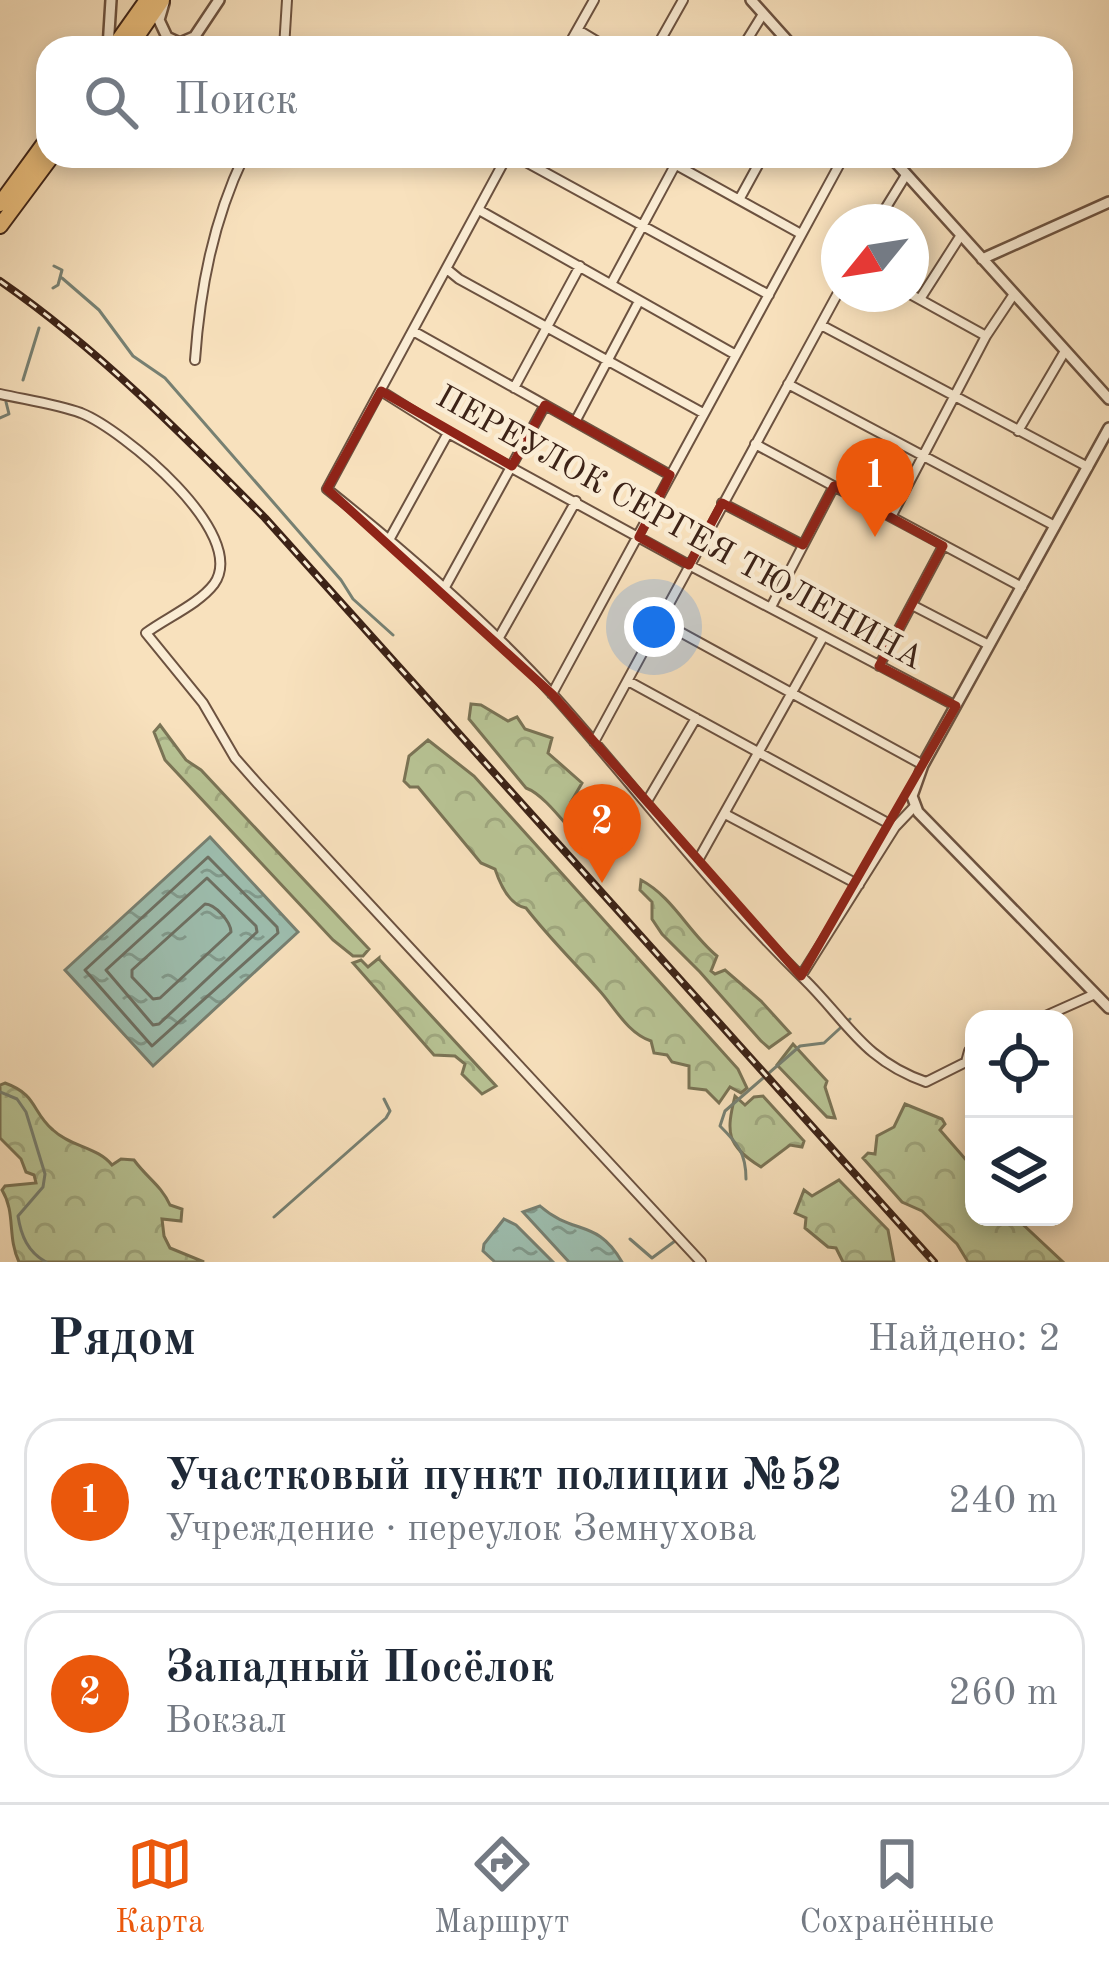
<!DOCTYPE html>
<html lang="ru">
<head>
<meta charset="utf-8">
<style>
  body { margin:0; font-family:"Old Standard TT",serif; background:#f2f2f3; color:#1f2937 }
  .controls { position:absolute; right:36px; bottom:36px; display:grid; overflow:hidden; border-radius:24px; box-shadow:0 6px 18px #0003 }
  .controls button { width:108px; height:108px; display:grid; place-items:center; padding:0; border:0; border-bottom:3px solid #e0e1e3; background:#fff; color:#1f2937; font:60px sans-serif }
  .compass { position:absolute; left:821px; top:204px; width:108px; height:108px; border-radius:50%; background:#fff; box-shadow:0 6px 18px #0003; rotate:240deg }
  .you { position:absolute; left:654px; top:627px; width:42px; height:42px; margin:-30px; border:9px solid #fff; border-radius:50%; background:#1a73e8; box-shadow:0 0 0 18px #1a73e833 }
  .badge { display:grid; place-items:center; width:78px; height:78px; border-radius:50%; background:#ea580c; color:#fff; font-size:39px; font-weight:700 }
  .pin { position:absolute; translate:-50% -99px; filter:drop-shadow(0 3px 6px #0008) }
  .pin::after { content:''; position:absolute; top:63px; width:42px; height:36px; background:inherit; clip-path:polygon(0 0,100% 0,50% 100%) }
  .list { margin:0; padding:0; list-style:none }
  h2 { display:flex; justify-content:space-between; align-items:center; height:156px; margin:0; padding:0 48px; font-size:51px }
  h2 small { font-size:39px; font-weight:400; color:#747a83 }
  .list li { display:grid; grid-template-columns:78px 1fr auto; gap:36px; align-items:center; box-sizing:border-box; height:168px; margin:0 24px 24px; padding:0 24px; border:3px solid #e0e1e3; border-radius:36px }
  .list b { display:block; font-size:45px; white-space:nowrap }
  .list p { margin:0; font-size:39px; white-space:nowrap; color:#747a83 }
  .list em { font-size:39px; font-style:normal; color:#747a83 }
  .icon { flex:none; width:66px; height:66px; fill:none; stroke:currentColor; stroke-width:2; stroke-linecap:round; stroke-linejoin:round }
  .map { position:relative; flex:none; width:1109px; height:1262px; overflow:hidden }
  .search { position:absolute; background:#fff; box-shadow:0 6px 18px #0003; left:36px; right:36px; top:36px; height:132px; display:flex; align-items:center; gap:30px; box-sizing:border-box; padding:0 42px; border-radius:36px; color:#747a83; font-size:45px }
  .sheet { height:540px; background:#fff }
  nav { display:flex; justify-content:space-around; align-items:center; box-sizing:border-box; height:168px; border-top:3px solid #e0e1e3; background:#fff; font-size:33px; color:#747a83 }
  nav a { display:grid; justify-items:center; gap:6px }
  nav .on { color:#ea580c }
  .map>svg:first-child { display:block }
  .forest { fill:url(#forest-crowns); stroke:#7a7456; stroke-width:3 }
  .water { fill:url(#water-ripples); stroke:#778072; stroke-width:3 }
  .lines { fill:none; stroke-linecap:round; stroke-linejoin:round }
  .shore { stroke:#6d7063; stroke-width:3 }
  .stream { stroke:#778072; stroke-width:3 }
  .minor-casing { stroke:#6c5240; stroke-width:12 }
  .tertiary-casing { stroke:#6c5240; stroke-width:14 }
  .trunk-casing { stroke:#3d2317; stroke-width:18 }
  .minor { stroke:#faecd4; stroke-width:8 }
  .tertiary { stroke:#faecd4; stroke-width:9 }
  .trunk { stroke:#ecc07e; stroke-width:14 }
  .rail-casing { stroke:#3d2317; stroke-width:8 }
  .rail { stroke:#faecd4; stroke-width:3; stroke-dasharray:9; stroke-linecap:butt }
  .marked { fill:none; stroke:#8f2418; stroke-width:9; stroke-linejoin:round }
  .labels { text-anchor:middle; dominant-baseline:central; stroke-width:9; stroke-linejoin:round; paint-order:stroke }
  .street-label { font-size:33px; fill:#3d2317; stroke:#faecd4 }
</style>
</head>
<body>
<div class="map">
<svg width="1109" height="1262" viewBox="0 0 1109 1262">
  <defs>
    <pattern id="forest-crowns" width="20" height="18" patternUnits="userSpaceOnUse" patternTransform="scale(3)"><rect width="20" height="18" fill="#b8c495"/><path d="M2 6a3 3 0 1 1 6 0M12 15a3 3 0 1 1 6 0" fill="none" stroke="#9fa880"/></pattern>
    <pattern id="water-ripples" width="26" height="14" patternUnits="userSpaceOnUse" patternTransform="scale(3)"><rect width="26" height="14" fill="#9dbeaf"/><path d="M2 4q2-2 4 0t4 0M15 11q2-2 4 0t4 0" fill="none" stroke="#819a8d"/></pattern>
  </defs>
  <rect width="100%" height="100%" fill="#f8e1bd"/>
  <filter id="stains"><feTurbulence type="fractalNoise" baseFrequency=".00167" numOctaves="4"/><feColorMatrix values="0 0 0 0 .2 0 0 0 0 .09 0 0 0 0 .02 0 0 0 .5 -.17"/></filter>
  <radialGradient id="worn" r=".72"><stop offset=".6" stop-color="#630" stop-opacity="0"/><stop offset="1" stop-color="#630" stop-opacity=".3"/></radialGradient>
  <!-- forest -->
  <path class="forest" d="M471,704L481,705L508,721L517,717L525,729L552,738L548,753L582,783L571,802L597,849L593,853C573,837 548,796 526,788L469,719Z
    M160,725L186,760L201,770L369,949L363,956H353L333,940L165,760L154,732Z
    M428,740L474,776L738,1069L747,1088L741,1093L730,1087L719,1103L706,1090L689,1088V1066L672,1062L667,1055L654,1053L651,1041C627,1033 614,1006 598,989C573,961 550,939 526,908C509,905 500,884 495,869L481,863L418,787H410L404,781L409,756Z
    M641,880C673,897 689,933 717,956L711,971L715,974L725,970L761,1001L790,1033L769,1048L761,1041L700,972L662,934L652,919V902L640,890Z
    M379,958V959L496,1086L482,1094L462,1074L465,1064L455,1056L434,1055L353,963L361,960L368,967Z
    M793,1044L827,1081L825,1087L835,1118L827,1117L777,1065Z
    M5,1083C38,1095 31,1111 53,1130C71,1147 98,1147 112,1165L121,1159L134,1160C147,1178 161,1185 170,1205L182,1209L181,1221L162,1219L164,1236L170,1248L204,1262H19C7,1237 16,1213 2,1190L5,1186L36,1183L34,1175L26,1172L21,1159L0,1138V1085Z
    M735,1096L745,1105L754,1097L763,1096L804,1141L802,1147L790,1145L761,1167C726,1145 726,1133 735,1096Z
    M905,1104L942,1119L945,1124L940,1130L974,1169V1217H1015L1063,1262H968L957,1244L922,1211L902,1202L863,1158L868,1153L875,1154L877,1136L894,1127Z
    M839,1180L888,1230L894,1262H843L836,1248L828,1247L805,1228L806,1218L795,1213L804,1190L812,1196Z"/>
  <!-- water -->
  <path class="water" d="M210,837L298,932L153,1066L65,970Z
    M540,1206C574,1236 597,1218 622,1262H569L523,1212Z
    M504,1219L516,1225L553,1262H495L483,1251L484,1244Z"/>
  <g class="lines">
    <!-- shore -->
    <path class="shore" d="M208,857L277,927L278,933L152,1046L85,970Z
      M207,878L256,926L257,932L159,1024L153,1025L106,970Z
      M205,904C215,904 231,922 231,932L160,998L153,999L132,977V970Z"/>
    <!-- stream -->
    <path class="stream" d="M62,278L99,310L133,356L165,378L341,580L353,599L393,635
      M53,288L58,285L62,270L54,266
      M23,380L39,328
      M0,418L9,414L6,402
      M0,1092L17,1099L26,1112L45,1174L43,1187L18,1216C21,1236 28,1252 46,1262
      M746,1179C746,1153 738,1144 720,1126L725,1111L800,1046L824,1043L850,1019
      M274,1217L386,1118L390,1111L384,1099
      M630,1239L652,1258L675,1241"/>
    <!-- minor casing -->
    <g class="minor-casing">
      <path id="minor" d="M578,30L608,48
        M284,48L287,0
        M567,48L594,0
        M656,48L683,0
        M742,48L763,14
        M507,156L327,489C407,553 487,622 556,698C639,791 714,891 803,978C847,1021 863,1060 926,1082L966,1062L969,1051L974,1048
        M515,156L769,295
        M660,156L801,234
        M740,198L763,156
        M479,210L736,355
        M877,222L906,175
        M448,270L459,279L703,413
        M611,284L680,156
        M910,294L986,336
        M920,299L961,235
        M821,325L1088,467
        M413,331L670,475
        M195,360C200,289 213,221 244,156
        M788,384L1055,526
        M514,388L580,266
        M381,391L448,433L689,565L956,706
        M0,394C27,400 56,404 81,413C122,429 250,534 214,584C199,604 166,618 146,633L203,703L235,758L258,784L701,1262
        M575,422L638,303
        M1018,431L1065,351
        M755,444L1022,587
        M722,503L803,545
        M891,517L986,336L1014,294
        M389,540L448,433
        M445,587L545,405
        M912,605L989,645
        M771,607L834,486
        M660,621L923,765
        M497,641L576,501
        M879,666L943,546
        M628,681L895,827
        M552,694L844,156
        M594,742L839,291
        M646,803L696,718
        M725,814L859,885
        M697,862L823,637
        M801,976L895,827L915,806
        M1039,1019L1095,994"/>
    </g>
    <!-- tertiary casing -->
    <g class="tertiary-casing">
      <path id="tertiary" d="M751,0L794,48
        M164,3L159,20L167,37L180,43L194,37
        M193,39L219,0
        M108,48L111,0
        M890,156L1109,399
        M982,259L1109,202
        M1109,428L923,765L912,796L918,812L1109,1008"/>
    </g>
    <!-- trunk casing -->
    <g class="trunk-casing">
      <path id="trunk" d="M113,48L147,0
        M129,48L162,0
        M0,204L48,138
        M0,226L52,156"/>
    </g>
    <!-- minor -->
    <use href="#minor" class="minor"/>
    <!-- tertiary -->
    <use href="#tertiary" class="tertiary"/>
    <!-- trunk -->
    <use href="#trunk" class="trunk"/>
    <!-- rail casing -->
    <g class="rail-casing">
      <path id="rail" d="M0,281C97,348 182,434 265,518L934,1262"/>
    </g>
    <!-- rail -->
    <use href="#rail" class="rail"/>
  </g>
  <!-- marked area -->
  <path class="marked" d="M381,391L512,466L545,405L670,475L639,537L689,565L722,503L803,545L834,486L943,546L879,666L956,706L801,976L552,694L327,489Z"/>
  <g class="labels">
    <!-- street labels -->
    <g class="street-label">
      <text transform="translate(679 529) rotate(29)">ПЕРЕУЛОК СЕРГЕЯ ТЮЛЕНИНА</text>
    </g>
  </g>
  <rect width="100%" height="100%" filter="url(#stains)"/>
  <rect width="100%" height="100%" fill="url(#worn)"/>
</svg>
<div class="controls">
<button><svg class="icon" aria-label="locate" viewBox="0 0 24 24"><circle cx="12" cy="12" r="6"/><path d="M12 2v4M12 18v4M2 12h4M18 12h4"/></svg></button>
<button><svg class="icon" aria-label="layers" viewBox="0 0 24 24"><path d="M12 4l9 5-9 5-9-5zM3 14l9 5 9-5"/></svg></button>
</div>
<svg class="compass" viewBox="-18 -18 36 36"><path d="M0-13l5 13h-10z" fill="#e53935"/><path d="M0 13l5-13h-10z" fill="#747a83"/></svg>
<div class="you"></div>
<div class="pin badge" style="left:875px;top:537px">1</div>
<div class="pin badge" style="left:602px;top:883px">2</div>
<div class="search"><svg class="icon" aria-label="search" viewBox="0 0 24 24"><circle cx="10" cy="10" r="6"/><path d="M15 15l6 6"/></svg>Поиск</div>
</div>
<section class="sheet">
<h2>Рядом<small>Найдено: 2</small></h2>
<ul class="list">
<li><span class="badge">1</span><div><b>Участковый пункт полиции №52</b><p>Учреждение · переулок Земнухова</p></div><em>240 m</em></li>
<li><span class="badge">2</span><div><b>Западный Посёлок</b><p>Вокзал</p></div><em>260 m</em></li>
</ul>
</section>
<nav>
<a class="on"><svg class="icon" aria-label="map" viewBox="0 0 24 24"><path d="M3 6l6-2 6 2 6-2v14l-6 2-6-2-6 2zM9 4v14M15 6v14"/></svg>Карта</a>
<a><svg class="icon" aria-label="directions" viewBox="0 0 24 24"><path d="M12 3l9 9-9 9-9-9zM9 14v-3h6M13 9l2 2-2 2"/></svg>Маршрут</a>
<a><svg class="icon" aria-label="saved" viewBox="0 0 24 24"><path d="M7 4h10v16l-5-4-5 4z"/></svg>Сохранённые</a>
</nav>
</body>
</html>
